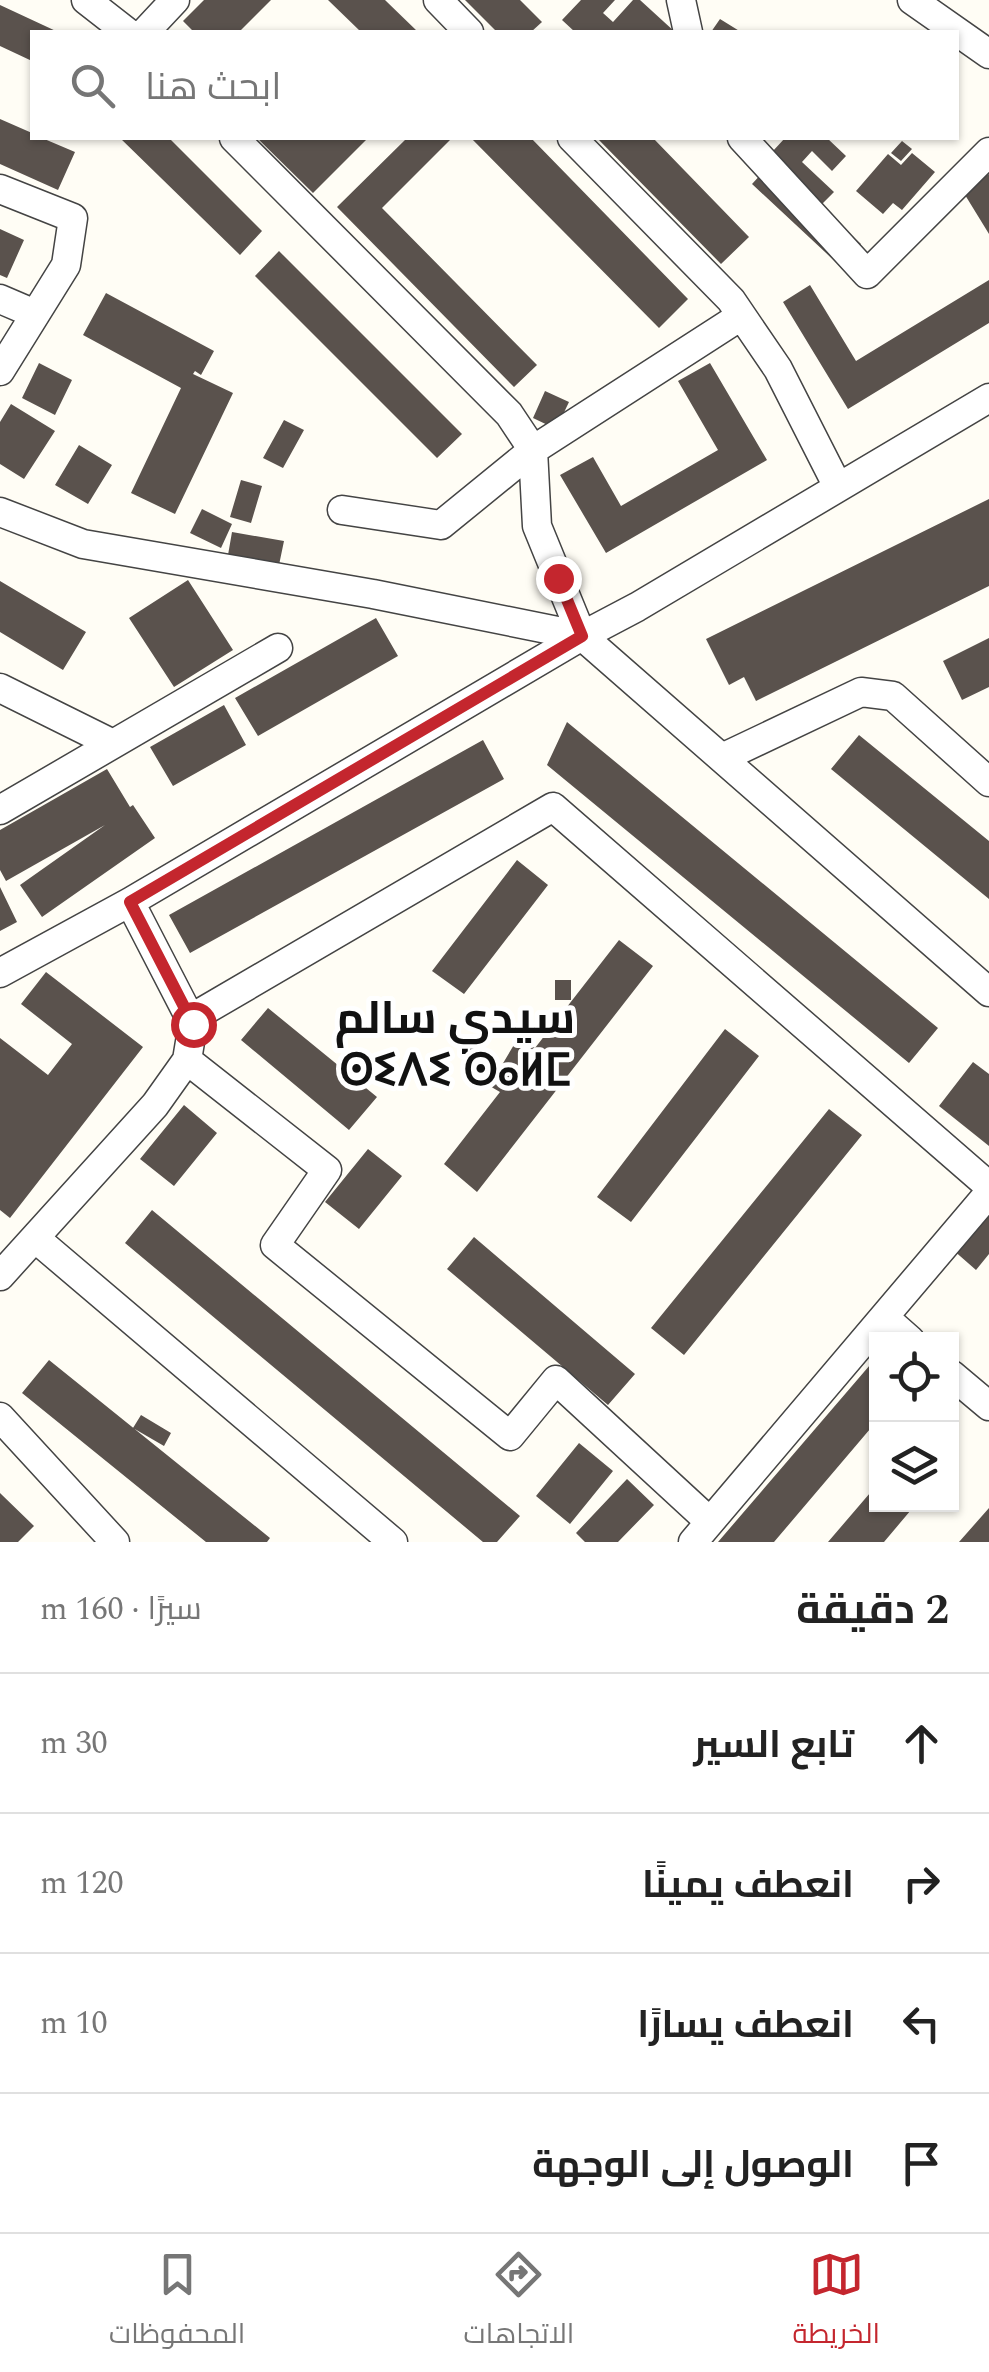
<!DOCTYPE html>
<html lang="ar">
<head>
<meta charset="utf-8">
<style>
  body { margin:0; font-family:Spectral,Cairo,"Noto Sans Tifinagh",serif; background:#f2f2f2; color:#222; direction:rtl }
  .controls { position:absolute; right:30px; bottom:30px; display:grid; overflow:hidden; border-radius:0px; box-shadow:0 2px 8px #0004 }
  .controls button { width:90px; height:90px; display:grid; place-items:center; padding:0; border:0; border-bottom:2px solid #e0e0e0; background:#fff; color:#222; font:50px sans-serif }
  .stop { position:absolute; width:30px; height:30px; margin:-22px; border:8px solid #c4262e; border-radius:50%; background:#fff }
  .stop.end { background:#c4262e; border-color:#fff; box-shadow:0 2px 10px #0008 }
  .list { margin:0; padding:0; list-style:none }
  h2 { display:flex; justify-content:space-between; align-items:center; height:130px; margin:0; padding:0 40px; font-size:42px }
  h2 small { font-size:32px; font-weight:400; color:#767676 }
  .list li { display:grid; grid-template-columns:65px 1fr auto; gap:30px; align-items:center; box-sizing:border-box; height:140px; padding:0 40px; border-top:2px solid #e0e0e0 }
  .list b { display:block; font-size:38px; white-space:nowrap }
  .list em { font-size:32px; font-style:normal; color:#767676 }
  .icon { flex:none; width:55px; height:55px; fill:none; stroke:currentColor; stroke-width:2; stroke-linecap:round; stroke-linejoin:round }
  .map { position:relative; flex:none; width:989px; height:1542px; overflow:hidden; direction:ltr }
  .search { position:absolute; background:#fff; box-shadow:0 2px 8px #0004; left:30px; right:30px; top:30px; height:110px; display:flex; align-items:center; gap:25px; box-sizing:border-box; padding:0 35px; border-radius:0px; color:#767676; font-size:38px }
  .sheet { height:690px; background:#fff }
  nav { display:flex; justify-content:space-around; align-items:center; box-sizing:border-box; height:140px; border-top:2px solid #e0e0e0; background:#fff; font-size:28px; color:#767676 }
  nav a { display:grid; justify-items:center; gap:5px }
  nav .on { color:#c4262e }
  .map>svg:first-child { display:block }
  .building { fill:#5a524d }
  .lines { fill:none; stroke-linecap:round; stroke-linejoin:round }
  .minor-casing { stroke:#444; stroke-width:31 }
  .minor { stroke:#fff; stroke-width:28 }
  .route { stroke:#c4262e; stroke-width:12 }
  .labels { text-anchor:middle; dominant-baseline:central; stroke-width:10; stroke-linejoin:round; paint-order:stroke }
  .district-label { font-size:45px; font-weight:bold; fill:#111; stroke:#fff }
</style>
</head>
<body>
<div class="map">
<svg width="989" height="1542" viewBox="0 0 989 1542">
  <rect width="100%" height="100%" fill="#fffdf5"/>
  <!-- building -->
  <path class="building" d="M204,0H271L239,32H194L183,21Z
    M328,0H385L418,32H361Z
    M465,0H520L542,22L531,32H497Z
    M581,0H615L603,13L613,22L633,0H640L675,32H575L562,20Z
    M0,5L58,32H32V61L0,46Z
    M720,19L741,32H711Z
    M0,119L32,133V138H42L75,152L58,190L0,164Z
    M120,138H169L262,231L240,255Z
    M257,138H368L313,193Z
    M407,138H452L382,208L537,365L514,387L337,207Z
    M471,138H531L688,299L659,328Z
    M597,138H653L749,237L721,264Z
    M785,138H827L846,156L832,171L812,151L802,162L834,192L820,206L861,244L840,266L752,184L777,157L772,152Z
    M902,141L912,149L901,161L891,153Z
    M912,153L935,172L902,210L893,203L883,214L856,191L888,154L901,165Z
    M989,174V234L962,190Z
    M0,229L24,240L7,278L0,275Z
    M279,251L462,434L437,458L255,276Z
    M989,280V323L848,409L783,302L810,285L856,361Z
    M106,293L214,351L201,375L195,371L193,374L233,393L175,514L131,493L181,388L83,335Z
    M39,363L72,380L55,415L22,398Z
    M710,363L767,460L606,553L560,475L593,457L621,506L718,450L678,381Z
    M545,391L569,402L556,429L533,418Z
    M11,404L55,431L24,479L0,464V422Z
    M284,420L304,430L283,468L263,458Z
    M79,445L112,465L88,504L55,485Z
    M241,480L262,486L251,523L230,517Z
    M989,499V586L756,701L744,677L729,685L706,639Z
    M202,509L232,524L221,548L190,533Z
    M232,532L284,541L279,565L228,555Z
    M188,580L233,650L174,687L129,618Z
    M0,581L86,632L63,670L0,632Z
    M376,618L398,656L258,736L235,698Z
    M989,638V687L962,700L943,661Z
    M224,705L246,745L173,786L150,747Z
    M567,722L938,1028L909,1063L547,765Z
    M859,735L989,841V899L831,769Z
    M483,740L504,779L190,953L169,915Z
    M107,769L130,807L133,805L155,838L42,917L20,885L105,825L6,881L0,870V830Z
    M517,860L548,885L464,994L432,971Z
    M0,887L17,922L0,931Z
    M619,940L653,966L477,1192L444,1164L500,1092L474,1077L484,1061L499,1070L518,1038L535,1048Z
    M46,972L143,1047L10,1218L0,1210V1038L48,1075L72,1044L21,1004Z
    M555,980H571V1000H555Z
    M268,1008L377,1097L349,1130L241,1040Z
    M725,1029L759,1056L631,1222L597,1197Z
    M973,1062L989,1074V1146L939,1106Z
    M184,1105L217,1133L174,1186L140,1159Z
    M829,1109L862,1135L684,1355L651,1328Z
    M368,1149L402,1176L359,1229L325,1202Z
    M989,1205V1254L976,1270L952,1249Z
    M152,1210L520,1516L497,1542H483L125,1243Z
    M474,1237L635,1374L608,1405L447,1269Z
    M876,1358V1422L774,1542H718Z
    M49,1360L270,1538L267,1542H206L22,1393Z
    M141,1415L171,1433L164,1446L133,1428Z
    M579,1443L613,1471L570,1524L536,1496Z
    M627,1479L654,1505L618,1542H585L576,1533Z
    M876,1486V1504H916L884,1542H828Z
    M0,1493L34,1526L18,1542H0Z
    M989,1508V1542H959Z"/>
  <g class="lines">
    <!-- minor casing -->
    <g class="minor-casing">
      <path id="minor" d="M86,0L127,32
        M438,0L469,32
        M681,0L688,32
        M912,0L989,54
        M145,32L175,0
        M234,138L509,414L533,450L537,526L582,636L989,992
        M572,138L731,300L778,369L838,487
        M742,138L867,274L989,152
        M0,189L73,218L66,265L0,371
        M0,299L35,314
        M342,510L441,525L533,450L741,316
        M0,512L83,544L373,594L582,636L637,607L989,398
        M0,688L113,744
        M722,758L861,692L893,696L989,782
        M0,810L278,648
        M0,973L130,902L582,636
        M190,1019L553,807L989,1186
        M187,1060L327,1170L275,1245L510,1436L556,1380L710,1522
        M35,1238L393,1542
        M0,1276L155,1105L187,1060L193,1024L130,902
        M884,1317L910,1340
        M952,1375L989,1406
        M0,1417L115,1542
        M693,1542L989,1193"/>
    </g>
    <!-- minor -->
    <use href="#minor" class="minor"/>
  </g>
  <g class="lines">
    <!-- route -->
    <path class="route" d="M193,1024L130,902L582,636L558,578"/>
  </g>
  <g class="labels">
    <!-- district labels -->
    <g class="district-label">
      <text x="455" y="1019">سيدي سالم<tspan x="455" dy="52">ⵙⵉⴷⵉ ⵙⴰⵍⵎ</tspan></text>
    </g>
  </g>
</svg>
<div class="controls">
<button><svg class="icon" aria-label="locate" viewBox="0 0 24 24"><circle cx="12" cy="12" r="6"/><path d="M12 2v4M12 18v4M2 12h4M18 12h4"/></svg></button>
<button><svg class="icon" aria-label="layers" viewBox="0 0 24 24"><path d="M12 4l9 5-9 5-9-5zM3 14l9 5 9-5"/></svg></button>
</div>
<div class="stop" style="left:193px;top:1024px"></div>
<div class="stop end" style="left:558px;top:578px"></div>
<div class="search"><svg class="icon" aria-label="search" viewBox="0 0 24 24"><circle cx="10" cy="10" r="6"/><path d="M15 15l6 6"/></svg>ابحث هنا</div>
</div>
<section class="sheet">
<h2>2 دقيقة<small>سيرًا · 160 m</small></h2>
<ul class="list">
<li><svg class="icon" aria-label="ahead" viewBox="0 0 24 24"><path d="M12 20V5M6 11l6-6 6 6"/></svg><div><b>تابع السير</b></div><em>30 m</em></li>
<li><svg class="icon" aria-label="right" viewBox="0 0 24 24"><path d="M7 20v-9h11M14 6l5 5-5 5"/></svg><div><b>انعطف يمينًا</b></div><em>120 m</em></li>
<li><svg class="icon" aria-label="left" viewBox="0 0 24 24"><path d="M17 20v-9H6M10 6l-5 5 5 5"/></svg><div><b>انعطف يسارًا</b></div><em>10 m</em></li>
<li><svg class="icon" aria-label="arrive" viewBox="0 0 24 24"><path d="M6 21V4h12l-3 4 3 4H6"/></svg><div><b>الوصول إلى الوجهة</b></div></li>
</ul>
</section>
<nav>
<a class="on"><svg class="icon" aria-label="map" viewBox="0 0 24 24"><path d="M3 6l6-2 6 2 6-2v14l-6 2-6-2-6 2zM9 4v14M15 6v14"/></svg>الخريطة</a>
<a><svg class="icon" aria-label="directions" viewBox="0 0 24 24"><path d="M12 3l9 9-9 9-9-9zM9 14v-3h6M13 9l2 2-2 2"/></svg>الاتجاهات</a>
<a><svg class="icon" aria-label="saved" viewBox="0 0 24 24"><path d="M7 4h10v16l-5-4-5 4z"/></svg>المحفوظات</a>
</nav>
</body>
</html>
